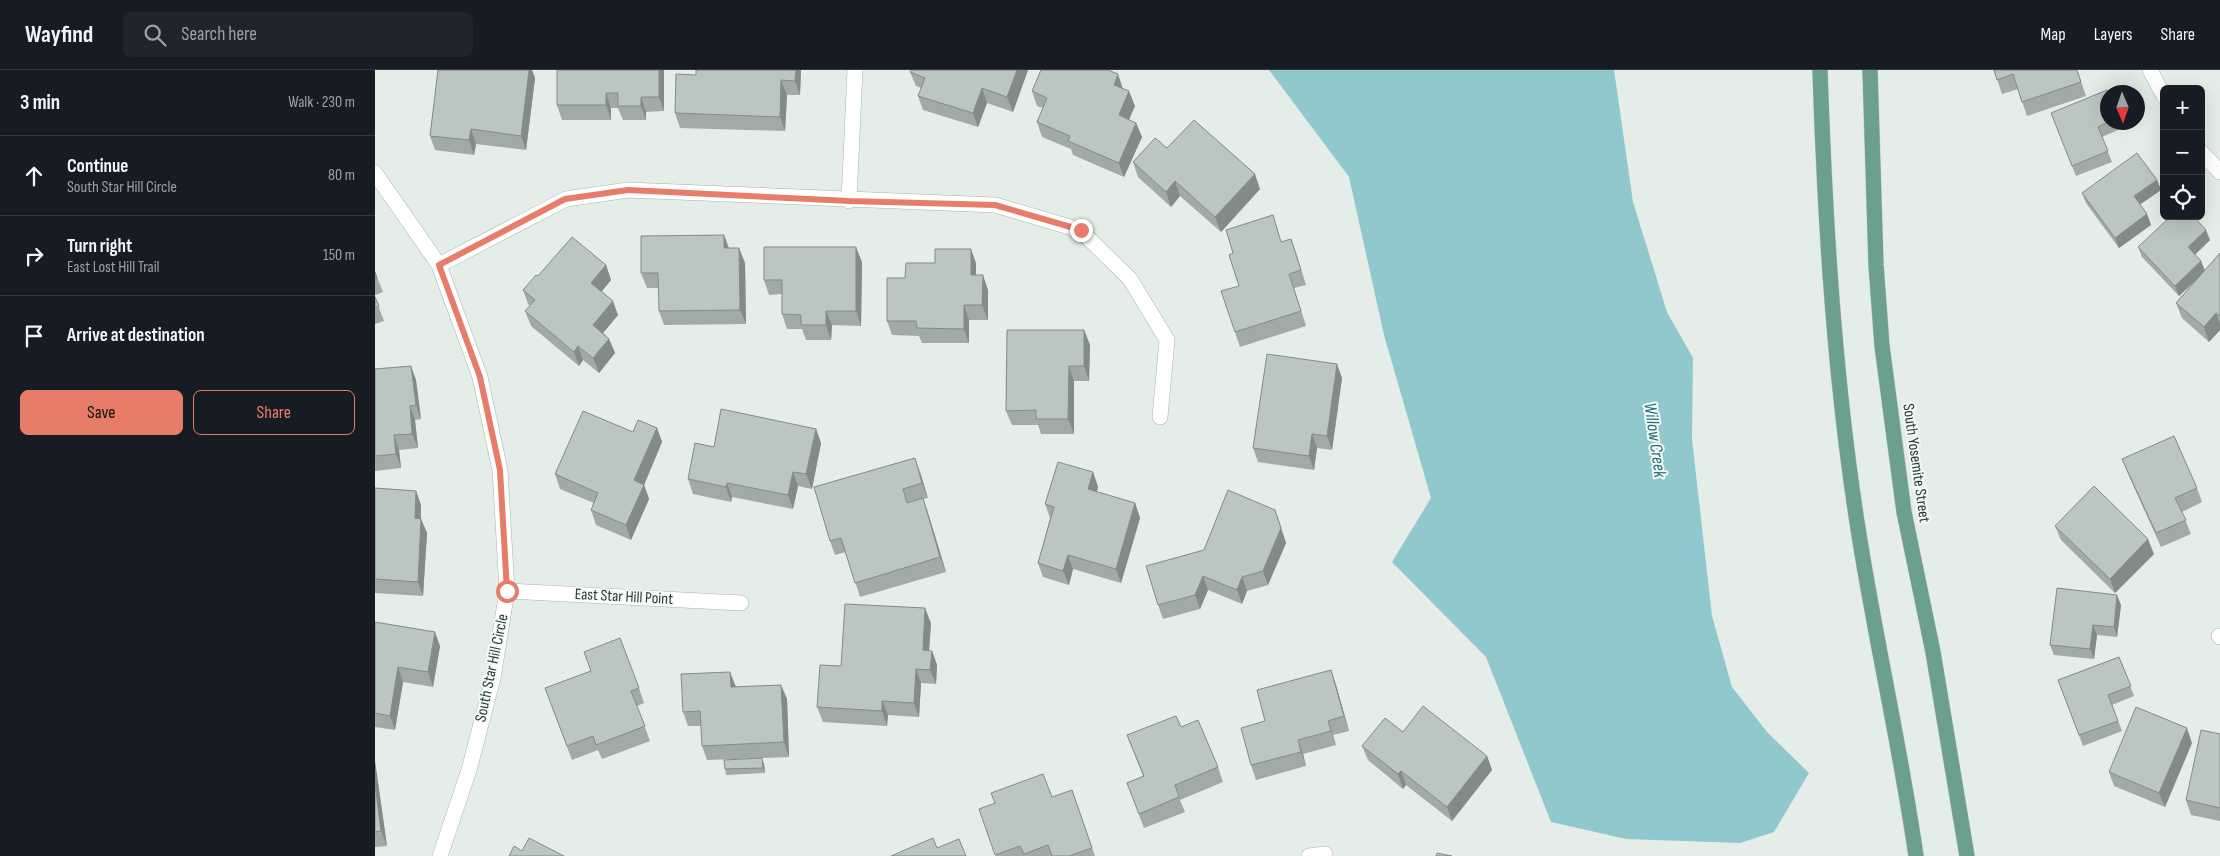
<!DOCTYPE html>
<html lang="en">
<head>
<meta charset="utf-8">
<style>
  body { margin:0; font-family:"Sofia Sans Condensed",sans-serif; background:#20242c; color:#f1f3f6 }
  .controls { position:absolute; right:15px; top:15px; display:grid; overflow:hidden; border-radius:8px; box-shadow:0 5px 20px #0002 }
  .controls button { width:45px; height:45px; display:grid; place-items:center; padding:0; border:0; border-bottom:1px solid #363941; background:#171b24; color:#f1f3f6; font:25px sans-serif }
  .compass { position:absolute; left:1725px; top:15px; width:45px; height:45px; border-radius:50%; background:#171b24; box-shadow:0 5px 20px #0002; rotate:178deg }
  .stop { position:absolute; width:15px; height:15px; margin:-11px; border:4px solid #e77d68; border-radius:50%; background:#fff }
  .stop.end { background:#e77d68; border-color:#fff; box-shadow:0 1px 5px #0008 }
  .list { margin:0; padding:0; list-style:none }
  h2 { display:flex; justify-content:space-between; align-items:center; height:65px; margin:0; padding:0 20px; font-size:21px }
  h2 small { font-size:16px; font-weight:400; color:#9ea1a6 }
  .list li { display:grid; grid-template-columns:32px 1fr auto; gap:15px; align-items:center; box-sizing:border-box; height:80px; padding:0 20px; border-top:1px solid #363941 }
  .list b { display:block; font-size:19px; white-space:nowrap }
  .list p { margin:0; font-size:16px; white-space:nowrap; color:#9ea1a6 }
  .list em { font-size:16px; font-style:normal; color:#9ea1a6 }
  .actions { display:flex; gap:10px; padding:15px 20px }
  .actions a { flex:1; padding:11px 0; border:1px solid #e77d68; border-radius:8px; text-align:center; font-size:18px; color:#e77d68 }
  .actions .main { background:#e77d68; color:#111 }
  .icon { flex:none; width:28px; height:28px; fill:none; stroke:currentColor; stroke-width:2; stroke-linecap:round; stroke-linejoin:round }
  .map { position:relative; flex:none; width:1845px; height:786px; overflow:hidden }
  header { display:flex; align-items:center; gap:30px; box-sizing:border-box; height:70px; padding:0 25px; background:#171b24; border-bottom:1px solid #363941 }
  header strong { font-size:24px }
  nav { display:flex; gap:28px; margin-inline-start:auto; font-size:18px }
  .search { width:350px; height:45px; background:#20242c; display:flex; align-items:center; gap:12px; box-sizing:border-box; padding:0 18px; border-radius:8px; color:#9ea1a6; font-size:19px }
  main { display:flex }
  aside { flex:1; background:#171b24 }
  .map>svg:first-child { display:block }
  .water { fill:#91c8cd }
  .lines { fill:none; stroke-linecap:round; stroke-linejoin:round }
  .minor-casing { stroke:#a7b5af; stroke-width:16 }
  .major-casing { stroke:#c2c9c6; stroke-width:16 }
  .minor { stroke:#fff; stroke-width:15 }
  .major { stroke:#6c9f8e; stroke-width:15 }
  .wall { fill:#a0aba6 }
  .shaded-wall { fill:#828b87 }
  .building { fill:#bac7c1; stroke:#828b87 }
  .route { stroke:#e77d68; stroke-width:6 }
  .labels { text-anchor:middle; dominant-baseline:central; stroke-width:4; stroke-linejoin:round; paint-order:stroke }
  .street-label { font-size:16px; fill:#253d35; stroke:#f5f9f7 }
  .water-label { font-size:18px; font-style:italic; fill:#236d75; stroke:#f5f9f7 }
</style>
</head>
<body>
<header>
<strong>Wayfind</strong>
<div class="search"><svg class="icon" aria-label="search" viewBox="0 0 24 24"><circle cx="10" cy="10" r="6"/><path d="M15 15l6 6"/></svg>Search here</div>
<nav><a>Map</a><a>Layers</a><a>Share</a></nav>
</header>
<main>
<aside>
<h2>3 min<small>Walk · 230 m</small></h2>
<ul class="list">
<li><svg class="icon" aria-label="ahead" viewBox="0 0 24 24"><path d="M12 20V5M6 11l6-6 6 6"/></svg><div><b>Continue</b><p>South Star Hill Circle</p></div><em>80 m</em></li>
<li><svg class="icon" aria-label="right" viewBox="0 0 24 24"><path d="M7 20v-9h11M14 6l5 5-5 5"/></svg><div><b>Turn right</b><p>East Lost Hill Trail</p></div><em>150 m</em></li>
<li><svg class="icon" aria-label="arrive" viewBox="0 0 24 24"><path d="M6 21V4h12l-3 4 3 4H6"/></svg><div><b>Arrive at destination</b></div></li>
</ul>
<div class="actions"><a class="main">Save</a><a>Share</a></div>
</aside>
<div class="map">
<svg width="1845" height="786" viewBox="0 0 1845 786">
  <rect width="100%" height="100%" fill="#e4ede8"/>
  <!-- water -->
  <path class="water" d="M894,0H1239L1258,132L1292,242L1318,288L1317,369L1337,546L1357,617L1392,662L1434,703L1399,762L1365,773L1251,769L1176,752L1111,587L1017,492L1056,428L1009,265L974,107Z"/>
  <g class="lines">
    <!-- minor casing -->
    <g class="minor-casing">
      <path id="minor" d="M1775,0L1789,26
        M1826,82L1845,102
        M0,103L64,195L105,307L125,400L132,521L118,608L94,700L65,786
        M474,131L480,0
        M64,195L191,129L253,120L620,135L705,160L755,209L792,270L785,347
        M132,521L366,533
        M1844,566L1845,567
        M934,786L950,784"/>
    </g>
    <!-- major casing -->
    <g class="major-casing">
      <path id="major" d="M1445,0C1450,151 1459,303 1482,452C1499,564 1525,674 1541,786
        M1495,0L1501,195L1507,276L1529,442L1558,582L1592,786"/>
    </g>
    <!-- minor -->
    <use href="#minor" class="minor"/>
    <!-- major -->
    <use href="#major" class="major"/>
  </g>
  <!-- wall -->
  <path class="wall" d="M63,0H157L160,8L151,80L101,74L99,85L60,80L55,66Z
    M182,0H289V41L271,42V50H248L243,38H236V50H187L182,35Z
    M321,0H426L425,25H412L410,61L305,58L300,43L321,5Z
    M536,0H653L638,42L612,33L603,57L548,40L543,26L546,18L541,16L535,2Z
    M1619,0H1702L1711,26L1652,46L1643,19L1627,24Z
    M748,19L760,36L754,50L761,53L767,67L749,107L698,85L696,79L667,67L662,52L668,38L662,36L657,21Z
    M1676,43L1732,52H1745L1747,58L1727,67L1737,92L1701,106Z
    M792,78L885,119L846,162L805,126L796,137L763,107L758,92Z
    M1782,110L1786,120L1765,134L1772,144L1776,155L1744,178L1711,133L1707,123Z
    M349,165L354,178H364L370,193L371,254L289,255L284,241V218H272L266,203Z
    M916,169L931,215L919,218L931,256L865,277L860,262L907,172Z
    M1835,170L1820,185L1826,191L1830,200L1845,183V260L1834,272L1807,248L1801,233L1823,208L1804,226L1767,187L1763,177Z
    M487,192L486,256L457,255L456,270H431L427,259H412L407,244V224L394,225L389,210Z
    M601,193V205L613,220V250H594V273H547L544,266L517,265L512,251L530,208Z
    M231,195L236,210L227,221L243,245L228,263L234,269L240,283L224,303L208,290L204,296L156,256L150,241L155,236L153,234L148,220L163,206Z
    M0,202L8,222L0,225Z
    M0,227L9,251L0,254Z
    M709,260L715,275L714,311H699V364H666L663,355H637L631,341Z
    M36,296L41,310L46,349L40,350L43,378L24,380L26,398L0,401V299Z
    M967,308L957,380L942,378L939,400L883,392L878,378Z
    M282,358L287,372L269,415L274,429L256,470L221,455L216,440L219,433L185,419L180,404L258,362Z
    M441,359L446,373L437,419L423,416L418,439L357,427L356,432L318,424L313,409L339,377Z
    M1747,389L1822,418L1827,432L1807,442L1816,464L1786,477L1753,404Z
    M545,402L553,428L548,429L553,443L571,502L485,527L471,482L460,485L455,471Z
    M718,402L723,417L722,422L760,433L765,448L746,513L698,499L694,515L668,507L663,493L675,448L670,434Z
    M0,418L41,421L46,435V449L52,463L48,526L0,523Z
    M900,440L911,473L893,515L872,521L867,534L833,520L825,539L788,549L783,535L829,480Z
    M1680,456L1779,484L1740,523L1686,470Z
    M1746,535L1742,567L1722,565L1719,589L1679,585L1675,575Z
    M0,552L65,576L58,617L28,612L20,660L0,657Z
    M556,553L554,581H557L562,595L561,614L546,613L544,647L513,645L512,656L448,652L442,637L466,596Z
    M1744,587L1759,626L1737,635L1747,661L1708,676L1683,610Z
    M956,600L961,615L974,661L958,665L961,675L928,684L931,696L881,710L876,695L890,651Z
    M406,615L412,629L414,687L332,690L327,676L326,656H313L308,642Z
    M170,618H264L269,633L262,636L275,671L227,689L223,680L197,690Z
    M806,657L843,697L848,712L805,730L810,742L769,758L752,713L768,706L752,665Z
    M1028,662L1112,686L1117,700L1077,751L1031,715L1028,719L993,690L987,676Z
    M1845,664V751L1816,745L1811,730Z
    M1817,673L1790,737L1739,716L1734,702Z
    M0,690L12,776L0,777Z
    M389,694L390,703L351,705L350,699Z
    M697,720L720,786H621L604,739L677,727Z"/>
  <!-- shaded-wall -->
  <path class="shaded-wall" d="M154,0H157L160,8L151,80L146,66Z
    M284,0H289V41L284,27Z
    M421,0H426L425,25L420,11Z
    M642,0H653L638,42L632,27Z
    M743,4L748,19L739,15Z
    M406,10L412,25L410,61L405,47Z
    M607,18L612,33L603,57L598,43Z
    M754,21L760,36L749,60L744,45Z
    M231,23L236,38V50L231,35Z
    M266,27L271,42V50L266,36Z
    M761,53L767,67L749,107L744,93Z
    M96,59L101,74L99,85L94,70Z
    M880,104L885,119L846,162L840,147Z
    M1782,110L1786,120L1763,136L1759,126Z
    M800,111L805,126L796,137L791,122Z
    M1772,144L1776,155L1744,178L1740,168Z
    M1831,160L1835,170L1817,187L1813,177Z
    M349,165L354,179L349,178Z
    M916,169L921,183L931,215L926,200Z
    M481,177L487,192L486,256L481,241Z
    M364,178L370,193L371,254L365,240Z
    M596,179L601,193V220L596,205Z
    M1826,191L1830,202L1804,226L1800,216Z
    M231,195L236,210L222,227L216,213Z
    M608,205L613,220V250L607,235Z
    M238,231L243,245L223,269L218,255Z
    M589,235L594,250V273L589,259Z
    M451,241L457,255L456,270L451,255Z
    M1841,243L1845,253V260L1834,272L1829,257Z
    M709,260L715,275L714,311L709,296Z
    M234,269L240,283L224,303L218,288Z
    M203,276L208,290L204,296L199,282Z
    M962,294L967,308L957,380L952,366Z
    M36,296L41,310L46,349L41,335Z
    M694,296L699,311V364L693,349Z
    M35,336L40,350L43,378L37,364Z
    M282,358L287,372L269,415L274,429L256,470L251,455L259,410Z
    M441,359L446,373L437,419L431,404Z
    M937,364L942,378L939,400L934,386Z
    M19,365L24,380L26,398L21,384Z
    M540,388L545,402L553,428L547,413Z
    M418,402L423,416L418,439L413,425Z
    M718,402L723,417L718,434L713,419Z
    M352,413L357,427L356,432L351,417Z
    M41,421L46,435L45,463L40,448Z
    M548,428L553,443L571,502L565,487Z
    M760,433L765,448L746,513L741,499Z
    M900,440L911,473L893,515L888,501Z
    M46,449L52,463L48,526L43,512Z
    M1773,469L1779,484L1740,523L1735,509Z
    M693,485L698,499L694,515L688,501Z
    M828,506L833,520L825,539L820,525Z
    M867,507L872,521L867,534L862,520Z
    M1742,525L1746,535L1742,567L1739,557Z
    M550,538L556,553L553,595L548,580Z
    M1718,555L1722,565L1719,589L1715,579Z
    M60,562L65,576L58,617L53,602Z
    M557,581L562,595L561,614L555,600Z
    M23,597L28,612L20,660L15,646Z
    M541,599L546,613L544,647L539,633Z
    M956,600L961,615L974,661L969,646Z
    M355,602L361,617H356Z
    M406,615L412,629L414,687L409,672Z
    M507,631L513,645L512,656L507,641Z
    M953,651L958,665L961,675L956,661Z
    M1812,658L1817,673L1790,737L1784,723Z
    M923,670L928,684L931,696L926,682Z
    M1112,686L1117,700L1077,751L1072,737Z
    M387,688L389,694L390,703L388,698Z
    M0,690V692L12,776L6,761L0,714Z
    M1026,701L1031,715L1028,719L1023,704Z"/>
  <!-- building -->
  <path class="building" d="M63,0H154L146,66L96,59L94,70L55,66Z
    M182,0H284V27H266V36H243V23H231V35H182Z
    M321,0H421L420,11L406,10L405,47L300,43L301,4L321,5Z
    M536,0H642L632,27L607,18L598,43L543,26L550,8L535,2Z
    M666,0H733L743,4L739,15L754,21L744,45L761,53L744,93L693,71L695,66L662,52L672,28L657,21Z
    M1619,0H1702L1706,12L1647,32L1638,4L1622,10Z
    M1732,20L1733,22V52L1723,57L1733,81L1697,96L1676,43Z
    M819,50L880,104L840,147L800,111L791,122L758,92L780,68L792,78Z
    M1762,83L1782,110L1759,126L1772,144L1740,168L1707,123Z
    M898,145L906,172L916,169L926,200L914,204L926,241L860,262L846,221L864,216L854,185L858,183L851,160Z
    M1796,146H1818L1831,160L1813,177L1826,191L1800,216L1763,177Z
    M349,165V178H364L365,240L284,241L283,203H266V166Z
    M197,167L231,195L216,213L238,231L218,255L234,269L218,288L203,276L199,282L150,241L160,230L148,220L161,205L163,206Z
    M389,177H481V241H451V255H426V245L407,244V210H389Z
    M560,179H596V205H608L607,235H589V259L542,258L541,251H512V208H530L531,193H560Z
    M1845,183V246L1841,243L1829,257L1801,233Z
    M0,202L2,208L0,209Z
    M0,227L4,236L0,238Z
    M632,260H709V296H694L693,349H661V340L631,341Z
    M892,284L962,294L952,366L937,364L934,386L878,378Z
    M36,296L41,335L35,336L37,364L19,365L21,384L0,386V299Z
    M346,339L441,359L431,404L418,402L413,425L352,413L351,417L313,409L320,373L339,377Z
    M208,341L258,362L263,350L282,358L259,410L269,415L251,455L216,440L223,423L180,404Z
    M1799,366L1822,418L1800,428L1811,450L1781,463L1747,389Z
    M540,388L547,413L528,419L532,433L548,428L565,487L480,513L466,468L455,471L439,417Z
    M683,392L718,402L713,419L760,433L741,499L693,485L688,501L663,493L679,437L670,434Z
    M1719,416L1773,469L1735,509L1680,456Z
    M0,418L41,421L40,448L46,449L43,512L0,509Z
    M853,420L900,440L906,458L888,501L867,507L862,520L828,506L820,525L783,535L771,496L829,480Z
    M1682,518L1742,525L1739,557L1718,555L1715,579L1675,575Z
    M470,534L550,538L548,580L557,581L555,600L541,599L539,633L507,631V641L442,637L445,595L466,596Z
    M0,552L60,562L53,602L23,597L15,646L0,643Z
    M245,568L264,618L256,621L270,656L221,675L218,666L192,676L170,618L216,601L209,582Z
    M1744,587L1756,616L1733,625L1743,651L1704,665L1683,610Z
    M956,600L969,646L953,651L956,661L923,670L926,682L876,695L866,658L890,651L882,620Z
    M355,602L356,617L406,615L409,672L327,676L325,641L308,642L306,604Z
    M1048,636L1112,686L1072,737L1026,701L1023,704L987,676L1010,648L1028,662Z
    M1761,637L1812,658L1784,723L1734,702Z
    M801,646L806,657L823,650L843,697L800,715L804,727L764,744L752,713L769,706L752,665Z
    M1826,660L1845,664V738L1811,730Z
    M387,688L388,698L350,699L349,690Z
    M668,704L677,727L697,720L717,778L694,786H677L673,775L649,784L645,776L620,785L604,739L620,733L616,723Z
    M0,714L6,761L0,762Z
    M154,768L189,786H134L139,776L147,781Z
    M558,768L562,778L584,769L591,786H516Z
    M1062,783L1077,786H1061Z"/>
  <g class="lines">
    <!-- route -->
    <path class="route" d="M132,521L125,400L105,307L64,195L190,129L253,120L474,131L620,135L706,160"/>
  </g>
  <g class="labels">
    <!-- street labels -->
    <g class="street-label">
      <text transform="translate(1541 393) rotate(82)">South Yosemite Street</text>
      <text transform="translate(249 527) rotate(3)">East Star Hill Point</text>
      <text transform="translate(117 598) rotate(-78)">South Star Hill Circle</text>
    </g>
    <!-- water labels -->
    <g class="water-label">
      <text transform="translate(1280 370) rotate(82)">Willow Creek</text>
    </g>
  </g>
</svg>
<div class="controls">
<button>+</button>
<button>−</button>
<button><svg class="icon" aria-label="locate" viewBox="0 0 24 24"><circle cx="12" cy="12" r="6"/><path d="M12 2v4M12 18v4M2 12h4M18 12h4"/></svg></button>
</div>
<svg class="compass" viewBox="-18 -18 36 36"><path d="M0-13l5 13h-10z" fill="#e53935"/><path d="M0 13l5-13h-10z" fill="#9ea1a6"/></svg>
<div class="stop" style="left:132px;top:521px"></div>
<div class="stop end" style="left:706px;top:160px"></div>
</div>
</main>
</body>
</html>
